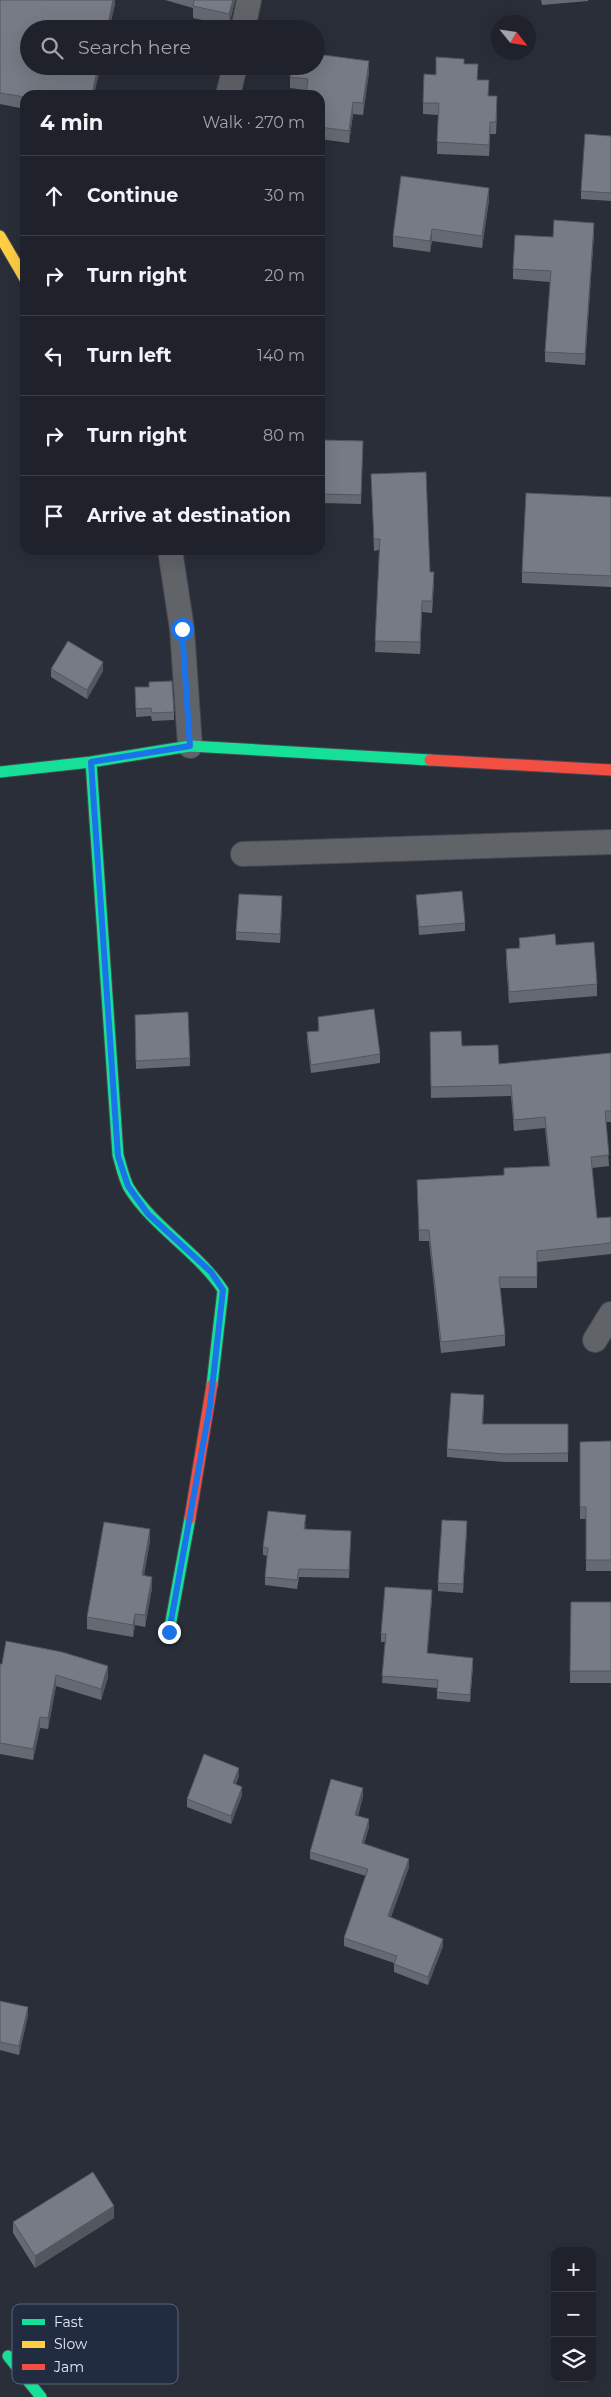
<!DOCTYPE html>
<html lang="en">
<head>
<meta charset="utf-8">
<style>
  body { margin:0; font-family:Montserrat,sans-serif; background:#272a33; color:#f1f3f6 }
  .controls { position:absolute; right:15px; bottom:15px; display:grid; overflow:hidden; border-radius:10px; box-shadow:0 5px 20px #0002 }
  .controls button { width:45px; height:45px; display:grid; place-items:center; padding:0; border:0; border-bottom:1px solid #3c3f47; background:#1f222b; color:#f1f3f6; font:25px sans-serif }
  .compass { position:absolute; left:491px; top:15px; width:45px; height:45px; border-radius:50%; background:#1f222b; box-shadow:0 5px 20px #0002; rotate:120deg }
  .stop { position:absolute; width:15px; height:15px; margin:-11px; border:4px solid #1a73e8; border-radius:50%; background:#fff }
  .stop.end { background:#1a73e8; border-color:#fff; box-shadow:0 1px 5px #0008 }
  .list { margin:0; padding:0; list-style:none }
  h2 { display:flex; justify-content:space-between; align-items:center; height:65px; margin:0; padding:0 20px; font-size:21px }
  h2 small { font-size:16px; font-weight:400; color:#a1a4a9 }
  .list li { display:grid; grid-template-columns:32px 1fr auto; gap:15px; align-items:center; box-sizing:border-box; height:80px; padding:0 20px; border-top:1px solid #3c3f47 }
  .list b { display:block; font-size:19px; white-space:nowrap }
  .list em { font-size:16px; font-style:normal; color:#a1a4a9 }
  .icon { flex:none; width:28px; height:28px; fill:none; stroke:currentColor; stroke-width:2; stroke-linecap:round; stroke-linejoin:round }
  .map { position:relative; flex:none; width:611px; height:2397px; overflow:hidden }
  .search { position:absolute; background:#1f222b; box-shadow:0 5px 20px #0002; left:20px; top:20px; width:305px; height:55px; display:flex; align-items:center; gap:12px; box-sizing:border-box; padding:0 18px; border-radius:28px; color:#a1a4a9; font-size:19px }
  .panel { position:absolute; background:#1f222b; box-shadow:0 5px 20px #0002; left:20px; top:90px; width:305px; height:465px; border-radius:15px }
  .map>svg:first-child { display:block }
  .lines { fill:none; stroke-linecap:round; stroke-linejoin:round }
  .street-casing { stroke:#444952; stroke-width:26 }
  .fast-casing { stroke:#444952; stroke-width:13 }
  .slow-casing { stroke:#444952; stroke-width:13 }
  .jam-casing { stroke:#444952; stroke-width:13 }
  .street { stroke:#606469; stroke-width:24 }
  .fast { stroke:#16e098; stroke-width:11 }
  .slow { stroke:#ffcf43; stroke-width:11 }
  .jam { stroke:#f24e42; stroke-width:11 }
  .wall { fill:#656a72 }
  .shaded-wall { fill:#53565d }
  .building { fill:#767b85; stroke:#53565d }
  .route { stroke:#1a73e8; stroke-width:6 }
  .key { fill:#222c40; stroke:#5b6476; stroke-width:1 }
  .key-label { font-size:14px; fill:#e1e8f5 }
</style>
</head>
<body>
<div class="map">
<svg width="611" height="2397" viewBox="0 0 611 2397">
  <rect width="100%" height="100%" fill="#292e39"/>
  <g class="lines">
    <!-- street casing -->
    <g class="street-casing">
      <path id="street" d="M243,29L249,0
        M228,95L235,66
        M170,550L182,629L190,746
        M243,854L611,842
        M595,1340L611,1314"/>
    </g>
    <!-- fast casing -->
    <g class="fast-casing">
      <path id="fast" d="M91,762L118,1155C121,1165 124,1179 129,1188C154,1228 197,1251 223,1290L212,1385
        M0,772L91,762L190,746L430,760
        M169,1632L190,1518
        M8,2356L41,2397"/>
    </g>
    <!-- slow casing -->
    <g class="slow-casing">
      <path id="slow" d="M0,236L25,279"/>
    </g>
    <!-- jam casing -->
    <g class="jam-casing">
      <path id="jam" d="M430,760L611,770
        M190,1518L212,1385"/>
    </g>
    <!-- street -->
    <use href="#street" class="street"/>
    <!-- fast -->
    <use href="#fast" class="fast"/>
    <!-- slow -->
    <use href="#slow" class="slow"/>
    <!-- jam -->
    <use href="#jam" class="jam"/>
  </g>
  <!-- wall -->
  <path class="wall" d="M0,0H115V4L109,29H29L25,95V109L0,104Z
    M165,0H235L229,26L193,18V8Z
    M541,0H588V1L542,5Z
    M464,64L478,80L497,108L496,134H490L489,156L437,154L438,115L423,114V103L436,75Z
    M369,72L363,115L353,114L349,143L320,139V95L306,90L290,88V77Z
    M611,136V201L581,199V191Z
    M489,200L482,248L432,241L430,252L393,247V236Z
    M594,233L585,365L545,362V352L550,282L513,279V269L553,237Z
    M323,440L363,441L361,504L322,503Z
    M371,474L430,572L434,584L432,613L422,612L420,654L375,652L379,550L374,551Z
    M611,497V587L522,583V572Z
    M51,669L103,671L87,699L51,677Z
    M135,687L174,712V720L152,721L151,716L136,717Z
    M416,895L465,923V931L419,935Z
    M282,905L280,943L236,940V932Z
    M519,938L597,984V996L509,1003L506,961V949L519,948Z
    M318,1017L380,1054V1063L311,1073L307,1041V1032L318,1031Z
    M135,1023L190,1058V1066L136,1069Z
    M430,1032L462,1046L499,1064L611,1053V1122H606L609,1166L592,1168L597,1218L611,1217V1254L537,1262V1288H500L505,1335V1346L441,1353L429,1241H419L417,1180L504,1175V1168L549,1166L545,1128L514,1131L511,1096L431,1098Z
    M484,1404L483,1424H568V1462H504L447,1457V1449Z
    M611,1441V1571H586V1519H580V1442Z
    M306,1524L305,1529L351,1531L349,1578L299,1577L297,1589L265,1585V1577L267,1556L263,1555V1547Z
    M467,1529L463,1593L438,1591V1583Z
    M150,1541L144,1575L152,1588L145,1627L135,1625L133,1637L87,1629V1617Z
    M432,1598L427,1653L473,1665L470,1702L437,1699V1688L382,1683L385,1642H381V1634Z
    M571,1602H611V1683H570Z
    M0,1664L108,1677L101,1700L56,1686L48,1729L40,1728L33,1760L0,1754Z
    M239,1776L236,1784L242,1795L231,1824L187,1807V1799Z
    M363,1796L358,1816L369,1827L364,1844L409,1867L391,1917L443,1946L428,1985L394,1972V1963L344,1946V1938L366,1876L310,1859V1852Z
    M0,2001L28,2015L19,2055L0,2050Z
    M114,2218L35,2268L13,2233V2222Z"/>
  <!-- shaded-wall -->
  <path class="shaded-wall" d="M113,0H115V4L109,29H107Z
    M233,0H235L229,26V14Z
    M369,61V72L363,115V103Z
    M98,66H101L94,95H92Z
    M497,96V108L496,134V122Z
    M353,102V114L349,143V131Z
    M490,122V134L489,156V145Z
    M489,188V200L482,248V236Z
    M594,223V233L585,365V354Z
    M432,229V241L430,252V241Z
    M422,601V612L420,654V642Z
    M103,662V671L87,699V690Z
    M282,896V905L280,943V934Z
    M150,1529V1541L142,1587V1575Z
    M152,1577V1588L145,1627V1615Z
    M432,1590V1598L427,1661V1653Z
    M135,1614V1625L133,1637V1625Z
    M473,1658V1665L470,1702V1695Z
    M108,1666V1677L101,1700V1689Z
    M56,1675V1686L48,1729V1718Z
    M40,1717V1728L33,1760V1749Z
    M239,1768V1776L233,1791V1783Z
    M242,1787V1795L231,1824V1816Z
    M363,1788V1796L355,1823V1815Z
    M369,1819V1827L362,1851V1843Z
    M409,1859V1867L388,1924V1916Z
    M443,1939V1946L428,1985V1977Z
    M28,2007V2015L19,2055V2046Z
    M114,2206V2218L35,2268V2256Z"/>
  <!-- building -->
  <path class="building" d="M0,0H113L107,29H29V66H98L92,95H25V97L0,93Z
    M194,0H233L229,14L193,6Z
    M316,54L369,61L363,103L353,102L349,131L320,127V95H306L308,79L290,77L291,66H316Z
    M436,57L464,59V64H478L477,80H489L488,96H497L496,122H490L489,145L437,142L439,103H423L424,74L436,75Z
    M585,134L611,136V193L581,191Z
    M401,176L489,188L482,236L432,229L430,241L393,236Z
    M554,220L594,223L585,354L545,352L551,271L513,269L515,235L553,237Z
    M323,440L363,441L361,495L322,494Z
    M426,472L430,572H434L432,601H422L420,642L375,641L380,539H374L371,474Z
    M526,493L611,497V576L522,572Z
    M68,641L103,662L87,690L51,669Z
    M172,681L174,712L152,713L151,708L136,709L135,687H149V682Z
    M462,891L465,923L419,927L416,895Z
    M239,894L282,896L280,934L236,932Z
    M555,934L556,945L594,942L597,984L509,992L506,949L520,948L519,938Z
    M374,1009L380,1054L311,1065L307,1032L319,1031L318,1017Z
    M188,1012L190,1058L136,1061L135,1015Z
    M461,1031L462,1046L498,1045L499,1064L611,1053V1111H605L609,1155L591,1157L597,1218L611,1217V1243L537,1251V1277H499L505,1335L441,1342L429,1230H419L417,1180L504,1175V1168L550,1166L545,1117L514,1120L511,1085L431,1087L430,1032Z
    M451,1393L484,1395L482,1424H568V1453L504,1454L447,1449Z
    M611,1441V1560H586V1507H580V1442Z
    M268,1511L306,1515L304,1529L351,1531L349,1570L299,1569L297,1580L265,1577L268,1548L263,1547Z
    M442,1520L467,1521L463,1584L438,1583Z
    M104,1522L150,1529L142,1575L152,1577L145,1615L135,1614L133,1625L87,1617Z
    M385,1587L432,1590L427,1653L473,1658L470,1695L437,1692L438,1680L382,1676L386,1634H381Z
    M571,1602H611V1671H570Z
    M6,1641L62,1652L108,1666L101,1689L56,1675L48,1718L40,1717L33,1749L0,1743V1664H2Z
    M204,1754L239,1768L233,1783L242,1787L231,1816L187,1799Z
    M331,1779L363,1788L355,1815L369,1819L362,1843L409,1859L388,1916L443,1939L428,1977L394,1964L397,1956L344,1938L368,1869L310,1852Z
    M0,2001L28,2007L19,2046L0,2042Z
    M93,2172L114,2206L35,2256L13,2222Z"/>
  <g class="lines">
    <!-- route -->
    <path class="route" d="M169,1632L210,1406L223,1290L211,1272L148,1214L128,1186L118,1156L91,762L190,746L182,629"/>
  </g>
  <!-- legend -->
  <rect x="12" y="2304" width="166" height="80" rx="8" class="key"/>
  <rect x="22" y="2319" width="23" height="6" fill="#16e098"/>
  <rect x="22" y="2341" width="23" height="7" fill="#ffcf43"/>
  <rect x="22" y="2364" width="23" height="6" fill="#f24e42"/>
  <g class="key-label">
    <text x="54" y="2327">Fast</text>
    <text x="54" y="2349">Slow</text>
    <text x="54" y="2372">Jam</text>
  </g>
</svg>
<div class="controls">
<button>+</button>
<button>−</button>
<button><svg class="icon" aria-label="layers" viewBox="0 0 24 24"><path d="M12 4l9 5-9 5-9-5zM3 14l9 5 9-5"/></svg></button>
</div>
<svg class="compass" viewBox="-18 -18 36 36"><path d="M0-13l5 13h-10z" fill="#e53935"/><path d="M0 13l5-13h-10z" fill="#a1a4a9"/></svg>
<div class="stop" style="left:182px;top:629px"></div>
<div class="stop end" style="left:169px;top:1632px"></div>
<div class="search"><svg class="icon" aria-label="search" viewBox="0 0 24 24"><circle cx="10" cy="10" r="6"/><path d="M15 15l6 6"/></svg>Search here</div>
<section class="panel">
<h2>4 min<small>Walk · 270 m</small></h2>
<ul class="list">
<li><svg class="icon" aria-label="ahead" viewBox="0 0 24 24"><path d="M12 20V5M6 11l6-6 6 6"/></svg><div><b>Continue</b></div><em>30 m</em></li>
<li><svg class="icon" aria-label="right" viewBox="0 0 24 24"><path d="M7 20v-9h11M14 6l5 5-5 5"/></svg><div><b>Turn right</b></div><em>20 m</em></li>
<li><svg class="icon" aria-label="left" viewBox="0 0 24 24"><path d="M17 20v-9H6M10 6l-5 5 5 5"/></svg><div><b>Turn left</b></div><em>140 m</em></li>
<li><svg class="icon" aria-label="right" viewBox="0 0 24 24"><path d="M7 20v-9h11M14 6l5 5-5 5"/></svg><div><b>Turn right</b></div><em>80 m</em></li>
<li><svg class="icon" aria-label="arrive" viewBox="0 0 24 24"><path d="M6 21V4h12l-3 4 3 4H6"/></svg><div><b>Arrive at destination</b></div></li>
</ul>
</section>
</div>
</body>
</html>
